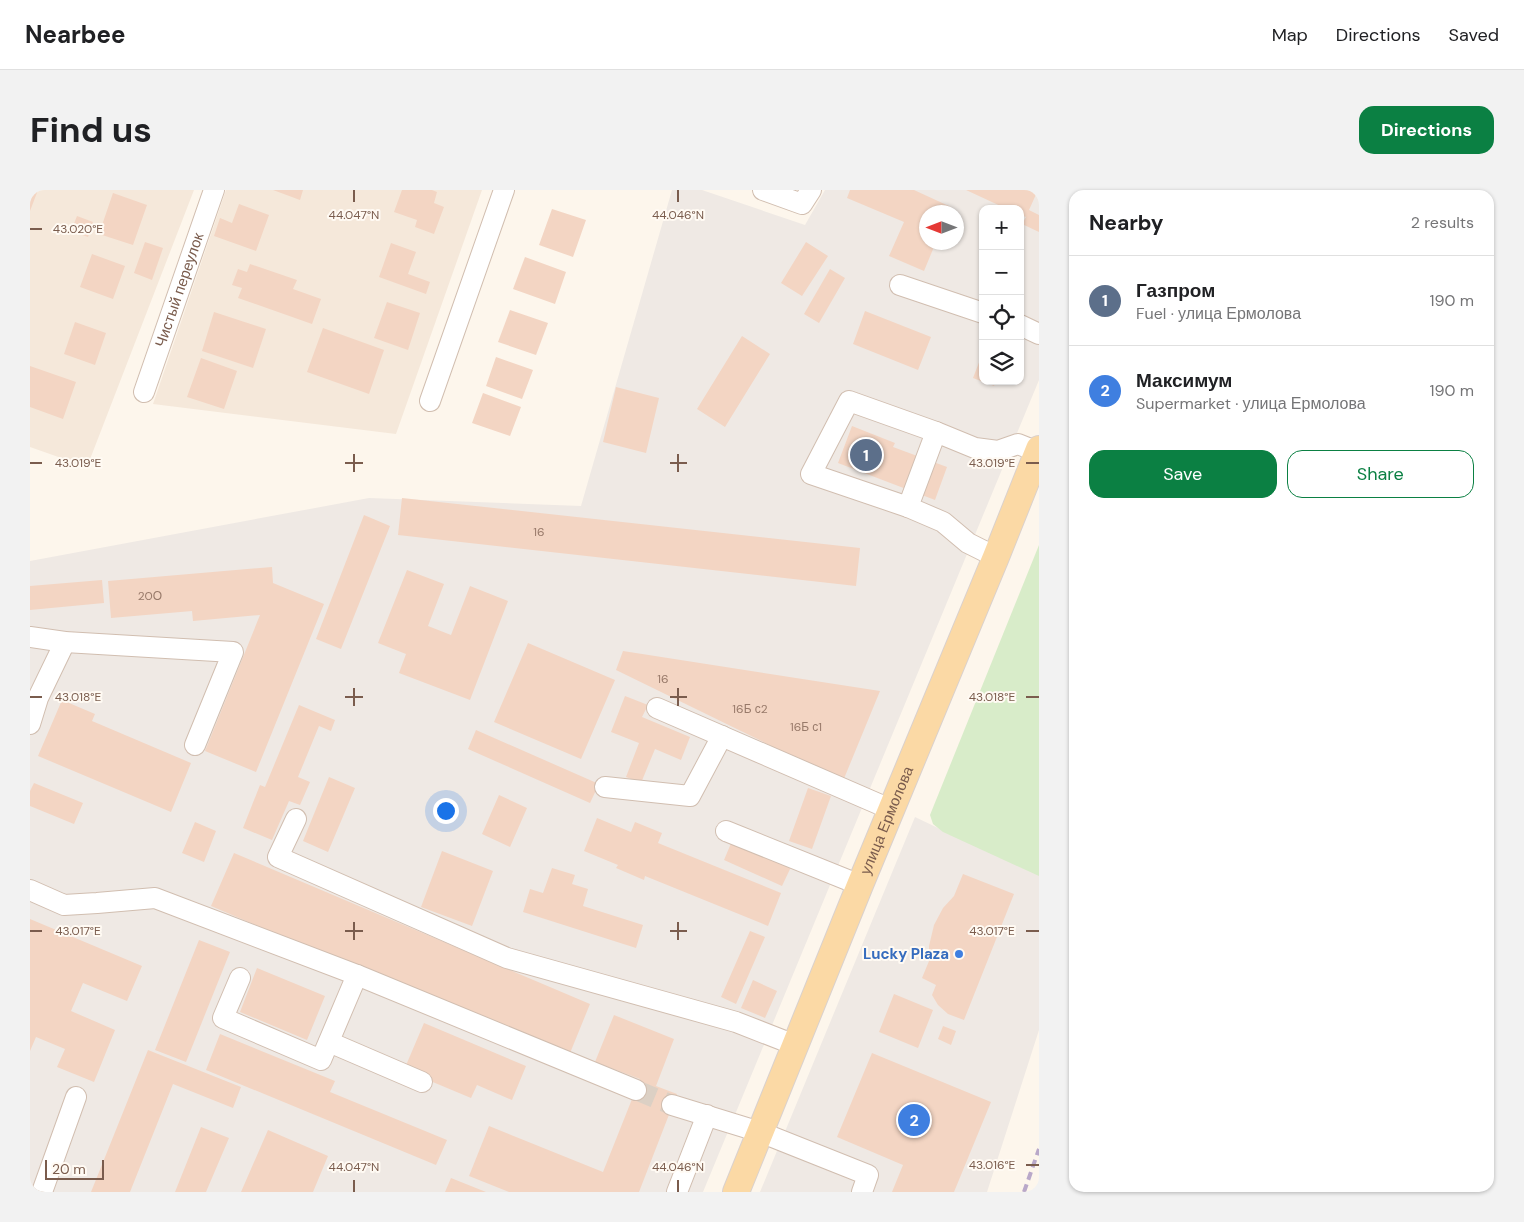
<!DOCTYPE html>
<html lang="en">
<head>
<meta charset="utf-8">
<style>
  body { margin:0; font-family:"DM Sans",sans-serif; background:#f2f2f2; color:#202124 }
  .controls { position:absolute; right:15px; top:15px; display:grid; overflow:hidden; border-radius:10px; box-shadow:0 1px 4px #0004 }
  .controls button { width:45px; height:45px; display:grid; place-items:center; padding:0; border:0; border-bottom:1px solid #e0e0e0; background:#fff; color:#202124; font:25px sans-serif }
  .compass { position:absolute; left:889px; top:15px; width:45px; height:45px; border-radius:50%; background:#fff; box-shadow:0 1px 4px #0004; rotate:270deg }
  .scale { position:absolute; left:15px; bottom:12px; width:59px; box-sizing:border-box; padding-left:5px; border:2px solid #7a5c4d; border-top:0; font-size:14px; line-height:18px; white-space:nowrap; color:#7a5c4d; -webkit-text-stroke:4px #fffaf3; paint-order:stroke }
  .you { position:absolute; left:415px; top:620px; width:18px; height:18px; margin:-12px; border:4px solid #fff; border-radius:50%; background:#1a73e8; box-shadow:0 0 0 8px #1a73e833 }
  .badge { display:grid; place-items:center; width:32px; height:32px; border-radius:50%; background:#0b8043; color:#fff; font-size:16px; font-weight:700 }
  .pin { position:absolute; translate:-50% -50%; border:2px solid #fff; box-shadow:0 1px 5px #0006 }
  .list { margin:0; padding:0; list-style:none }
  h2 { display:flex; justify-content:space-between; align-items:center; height:65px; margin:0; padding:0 20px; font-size:21px }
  h2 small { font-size:16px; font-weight:400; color:#757577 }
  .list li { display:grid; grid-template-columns:32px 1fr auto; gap:15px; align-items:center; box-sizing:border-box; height:90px; padding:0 20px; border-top:1px solid #e0e0e0 }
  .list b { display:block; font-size:19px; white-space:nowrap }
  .list p { margin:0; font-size:16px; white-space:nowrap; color:#757577 }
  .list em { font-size:16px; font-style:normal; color:#757577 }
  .actions { display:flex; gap:10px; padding:15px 20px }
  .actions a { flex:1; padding:11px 0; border:1px solid #0b8043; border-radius:15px; text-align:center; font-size:18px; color:#0b8043 }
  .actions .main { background:#0b8043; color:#fff }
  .icon { flex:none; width:28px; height:28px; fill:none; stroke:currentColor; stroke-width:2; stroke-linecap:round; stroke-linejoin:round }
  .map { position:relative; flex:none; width:1009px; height:1002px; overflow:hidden; border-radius:15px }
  header { display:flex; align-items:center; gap:30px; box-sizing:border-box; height:70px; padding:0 25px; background:#fff; border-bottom:1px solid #e0e0e0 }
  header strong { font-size:24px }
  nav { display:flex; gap:28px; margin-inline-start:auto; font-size:18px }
  .intro { display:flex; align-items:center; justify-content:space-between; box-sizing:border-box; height:120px; padding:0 30px }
  h1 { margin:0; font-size:35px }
  .button { padding:12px 22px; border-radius:15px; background:#0b8043; color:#fff; font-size:18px; font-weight:700 }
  main { display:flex; gap:30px; padding:0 30px }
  aside { flex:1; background:#fff; border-radius:15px; box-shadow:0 1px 4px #0004 }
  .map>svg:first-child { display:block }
  .residential { fill:#f5e8da }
  .industrial { fill:#efe9e4; fill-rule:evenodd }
  .green { fill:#d8ecc9 }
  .building { fill:#f3d5c3 }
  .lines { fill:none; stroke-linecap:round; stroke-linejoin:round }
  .minor-tunnel { stroke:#dcd0c4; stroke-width:20; stroke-dasharray:20 10; stroke-linecap:butt }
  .minor-casing { stroke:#d1beb0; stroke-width:22 }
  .major-casing { stroke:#dad1cd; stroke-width:28 }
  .minor { stroke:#fff; stroke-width:20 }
  .major { stroke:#fbd9a5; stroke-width:26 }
  .rail { stroke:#b9a8c9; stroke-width:4; stroke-dasharray:8 5; stroke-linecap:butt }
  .ticks { fill:none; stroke:#7a5c4d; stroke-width:2 }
  .shop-dot { fill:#3f7fe0; stroke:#fffaf3; stroke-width:2 }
  .labels { text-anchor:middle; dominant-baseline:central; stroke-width:4; stroke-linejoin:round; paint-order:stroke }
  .number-label { font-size:12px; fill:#987a6a }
  .street-label { font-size:15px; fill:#7a5c4d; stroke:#fffaf3 }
  .shop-label { font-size:15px; font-weight:bold; fill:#366cbe; stroke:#fffaf3; text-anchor:end }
  .ticks-label { font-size:12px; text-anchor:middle; fill:#7a5c4d; stroke:#fffaf3; stroke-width:4; stroke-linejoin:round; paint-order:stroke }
</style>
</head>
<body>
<header>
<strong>Nearbee</strong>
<nav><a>Map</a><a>Directions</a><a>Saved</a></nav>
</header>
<div class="intro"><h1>Find us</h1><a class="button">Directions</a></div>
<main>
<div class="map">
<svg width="1009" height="1002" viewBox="0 0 1009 1002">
  <rect width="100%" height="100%" fill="#fdf6ec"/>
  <!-- residential -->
  <path class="residential" d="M0,0H164L57,277L0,257Z
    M196,0H452L366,244L123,214Z"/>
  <!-- industrial -->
  <path class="industrial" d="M642,0H672L775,35L795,0H1009V190L673,1002H0V371L339,308L551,316ZM953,19H990V191H953ZM896,22H926V52H896Z
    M885,627L908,638L1009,680V840L957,1002H730Z"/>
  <!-- green -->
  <path class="green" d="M1009,355V686L913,642L903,634L900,625Z"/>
  <!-- building -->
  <path class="building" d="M0,0H8L0,21Z
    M243,0H273L270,10Z
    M372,0H402L407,2L404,13L414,17L404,44L385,37L387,30L364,22Z
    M820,0H884L921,17L919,22H896V52H906L894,81L859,66L874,32L817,8Z
    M936,0H1008L999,20L1009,25V42L992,34L996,27L990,25V19H977Z
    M83,3L117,15L103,55L69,44Z
    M209,14L239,25L226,61L184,46L190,28L202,33Z
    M522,19L556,30L543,67L509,55Z
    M47,26L63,32L58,47L41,41Z
    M115,52L133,58L122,90L104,83Z
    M776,52L798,66L772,106L751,93Z
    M361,53L386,62L378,84L400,92L396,104L349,87Z
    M62,64L95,76L83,109L50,97Z
    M495,67L536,82L525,114L483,99Z
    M220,74L267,90L263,99L291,109L282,134L208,108L212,98L202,95L208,79L217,82Z
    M800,79L815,88L789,133L774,124Z
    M357,112L390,123L378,160L344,148Z
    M480,120L518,133L506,165L468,152Z
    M835,121L901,147L888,180L823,154Z
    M184,122L236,139L223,178L172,161Z
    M45,132L76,143L65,175L34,164Z
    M293,138L354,160L339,204L277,182Z
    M712,146L740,164L695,237L667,219Z
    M953,162V191H966L964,196L943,188Z
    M466,167L503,180L492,209L456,196Z
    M171,168L207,181L194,219L157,207Z
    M0,176L46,192L33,229L0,217Z
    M586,197L629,208L616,263L573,252Z
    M453,203L491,217L480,246L442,233Z
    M822,236L865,253L863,257L917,277L905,310L808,273Z
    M372,308L830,358L826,396L368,345Z
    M334,325L360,336L311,459L286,449Z
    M242,377L243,393L294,414L226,582L175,561L230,425L163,431L162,421L81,428L78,391Z
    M377,380L414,394L398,436L421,445L440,396L478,411L440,510L369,483L376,464L348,453Z
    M72,390L74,413L0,420V396Z
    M498,453L585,490L551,569L464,532Z
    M593,461L850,501L813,591L586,480Z
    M595,506L618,515L612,527L660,547L651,570L625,559L611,593L596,587L609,553L581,542Z
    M32,510L65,524L62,531L161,573L141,622L8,566Z
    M269,515L305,530L301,541L289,536L268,587L280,592L270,615L259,611L242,650L213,638L230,595L235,597Z
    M446,540L569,594L560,613L438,559Z
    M299,587L325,598L298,662L273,651Z
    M4,593L53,613L44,634L0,616V601Z
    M778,598L801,606L782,659L759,651Z
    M469,605L497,618L480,657L452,644Z
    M567,628L601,642L605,632L632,643L628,653L751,703L738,736L615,686L614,690L586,678L588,675L554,661Z
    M165,632L186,641L174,672L152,663Z
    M702,651L761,677L752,696L694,670Z
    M412,661L463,681L442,736L391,717Z
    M204,663L560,814L538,868L181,716Z
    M522,678L545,685L542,694L558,699L553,716L613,735L606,758L493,722L500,699L513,703Z
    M933,684L984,704L934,830L918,824L908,815L902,805L906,795L892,788L899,771V756L904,735L913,718L924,706Z
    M0,729L112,776L97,811L53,793L41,821L85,840L64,892L27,877L35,859L6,847L0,861Z
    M720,741L735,747L706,814L691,807Z
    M169,750L200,762L156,872L125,860Z
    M227,778L295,806L277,850L210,822Z
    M723,790L747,801L735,828L711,818Z
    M864,804L903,820L888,858L849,842Z
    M584,825L644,849L626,896L647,904L609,1002H479L439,986L459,936L573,982L610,889L565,872Z
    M394,833L496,876L482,910L447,895L441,908L374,880Z
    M913,836L926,841L921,855L908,849Z
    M190,844L305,891L300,902L417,950L406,975L176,880Z
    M118,860L211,897L203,918L143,894L100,1002H61Z
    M842,863L961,912L924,1002H862L873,975L807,947Z
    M171,937L199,948L176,1002H145Z
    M238,940L298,966L283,1002H211Z
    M421,988L456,1002H415Z"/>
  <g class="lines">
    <!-- minor-tunnel -->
    <path class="minor-tunnel" d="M606,900L642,915"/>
    <!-- minor casing -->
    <g class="minor-casing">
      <g id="minor">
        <path d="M733,0L772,14L781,0"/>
        <path d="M870,95L953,123"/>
        <path d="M990,135L1009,144"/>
        <path id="s1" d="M114,202L184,0"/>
        <path d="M400,211L474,0"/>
        <path d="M878,317L781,284L819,211L906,242"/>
        <path d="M966,367L938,353L913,332L878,317L906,242L945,258L968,261L988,254L1008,262"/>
        <path d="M0,447L35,452L203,462L165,555"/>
        <path d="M627,518L860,619"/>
        <path d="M0,534L8,508L35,452"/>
        <path d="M575,597L660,606L692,546"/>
        <path d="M266,629L248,667L477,768L706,832L765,855"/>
        <path d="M696,641L830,695"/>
        <path d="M0,700L34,715L67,713L125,708L327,785L606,900"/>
        <path d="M210,788L193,828L291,870L327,785"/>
        <path d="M299,852L392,892"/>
        <path d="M642,915L730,942L838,985L832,1002"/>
        <path d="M12,1002L46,907"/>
        <path d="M647,1002L677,925"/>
      </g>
    </g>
    <!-- major casing -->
    <g class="major-casing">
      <g id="major">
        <path id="s2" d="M706,1002L830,695L966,367L1009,259"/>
      </g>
    </g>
    <!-- minor -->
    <use href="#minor" class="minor"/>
    <!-- major -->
    <use href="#major" class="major"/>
    <!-- rail -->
    <path class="rail" d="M994,1002L1009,959"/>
  </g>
  <!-- ticks -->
  <path class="ticks" d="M324,0V12M648,0V12M0,39H12M324,264V282M648,264V282M0,273H12M315,273H333M640,273H657M996,273H1009M324,498V516M648,498V516M0,507H12M315,507H333M640,507H657M996,507H1009M324,732V750M648,732V750M0,741H12M315,741H333M640,741H657M996,741H1009M996,975H1009M324,990V1002M648,990V1002"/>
  <!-- markers -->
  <circle class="shop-dot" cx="929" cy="764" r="5"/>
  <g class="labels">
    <!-- number labels -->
    <g class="number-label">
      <text x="509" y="342">16</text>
      <text x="120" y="406">20О</text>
      <text x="633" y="489">16</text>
      <text x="720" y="519">16Б с2</text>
      <text x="776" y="537">16Б с1</text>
    </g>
    <!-- street labels -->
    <g class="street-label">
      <text stroke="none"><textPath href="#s1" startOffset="108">Чистый переулок</textPath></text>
      <text stroke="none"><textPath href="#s2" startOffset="401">улица Ермолова</textPath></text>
    </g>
    <!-- shop labels -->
    <g class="shop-label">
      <text x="919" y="764">Lucky Plaza</text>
    </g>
  </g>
  <g class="ticks-label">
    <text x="324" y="29">44.047°N</text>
    <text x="648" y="29">44.046°N</text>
    <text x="48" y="43">43.020°E</text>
    <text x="962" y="277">43.019°E</text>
    <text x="48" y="277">43.019°E</text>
    <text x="962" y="511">43.018°E</text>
    <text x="48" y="511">43.018°E</text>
    <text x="962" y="745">43.017°E</text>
    <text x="48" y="745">43.017°E</text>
    <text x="962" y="979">43.016°E</text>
    <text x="324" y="981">44.047°N</text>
    <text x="648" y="981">44.046°N</text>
  </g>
</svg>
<div class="controls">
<button>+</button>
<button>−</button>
<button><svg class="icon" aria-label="locate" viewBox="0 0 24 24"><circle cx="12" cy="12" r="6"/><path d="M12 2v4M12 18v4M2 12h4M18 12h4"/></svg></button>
<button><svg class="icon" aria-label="layers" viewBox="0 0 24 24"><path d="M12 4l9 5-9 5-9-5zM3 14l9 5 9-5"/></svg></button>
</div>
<svg class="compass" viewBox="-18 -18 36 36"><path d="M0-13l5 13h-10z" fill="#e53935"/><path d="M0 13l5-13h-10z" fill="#757577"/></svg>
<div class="scale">20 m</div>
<div class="you"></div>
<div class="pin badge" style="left:836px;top:265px;background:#5c6f8a">1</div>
<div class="pin badge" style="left:884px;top:930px;background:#3f7fe0">2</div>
</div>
<aside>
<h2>Nearby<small>2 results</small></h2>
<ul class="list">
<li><span class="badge" style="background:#5c6f8a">1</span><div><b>Газпром</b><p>Fuel · улица Ермолова</p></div><em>190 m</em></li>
<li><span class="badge" style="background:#3f7fe0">2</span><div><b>Максимум</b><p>Supermarket · улица Ермолова</p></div><em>190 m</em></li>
</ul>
<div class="actions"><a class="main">Save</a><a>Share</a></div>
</aside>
</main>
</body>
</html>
